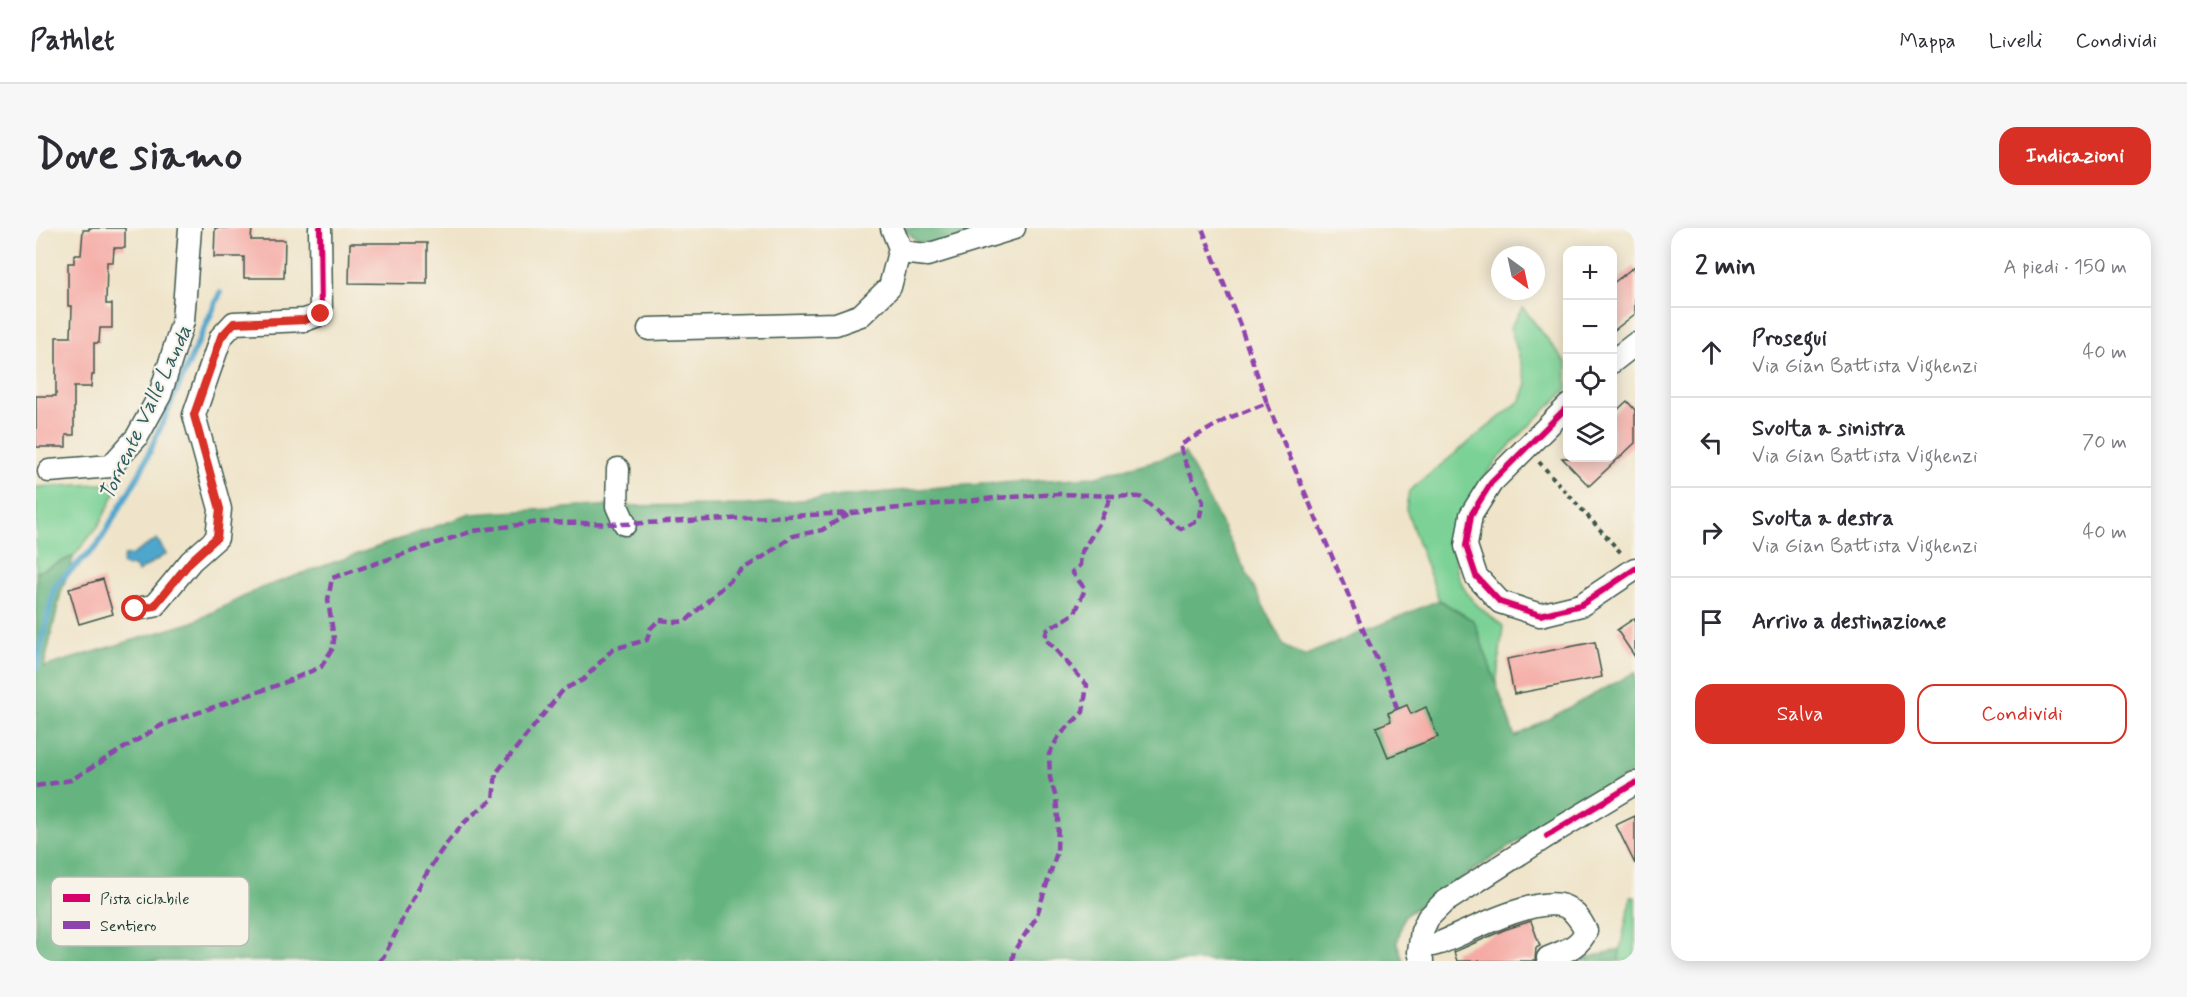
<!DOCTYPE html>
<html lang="it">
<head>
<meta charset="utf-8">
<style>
  body { margin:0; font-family:Mynerve,sans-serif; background:#f7f7f7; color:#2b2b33 }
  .controls { position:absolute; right:18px; top:18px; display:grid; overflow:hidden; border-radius:12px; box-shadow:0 3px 15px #0003 }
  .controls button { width:54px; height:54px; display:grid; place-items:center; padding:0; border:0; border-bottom:2px solid #e1e1e2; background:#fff; color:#2b2b33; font:30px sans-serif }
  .compass { position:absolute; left:1455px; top:18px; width:54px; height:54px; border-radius:50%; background:#fff; box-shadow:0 3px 15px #0003; rotate:147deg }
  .stop { position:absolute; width:18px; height:18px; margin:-14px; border:4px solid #d93025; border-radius:50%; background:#fff }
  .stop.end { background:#d93025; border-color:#fff; box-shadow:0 2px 6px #0008 }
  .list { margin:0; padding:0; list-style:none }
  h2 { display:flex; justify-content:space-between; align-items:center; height:78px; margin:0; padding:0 24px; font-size:26px }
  h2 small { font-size:20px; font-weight:400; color:#7c7c81 }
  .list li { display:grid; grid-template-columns:39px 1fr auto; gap:18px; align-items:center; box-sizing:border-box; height:90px; padding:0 24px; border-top:2px solid #e1e1e2 }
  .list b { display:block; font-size:22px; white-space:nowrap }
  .list p { margin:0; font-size:20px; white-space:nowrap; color:#7c7c81 }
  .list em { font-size:20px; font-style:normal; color:#7c7c81 }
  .actions { display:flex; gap:12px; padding:18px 24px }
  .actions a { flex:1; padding:14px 0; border:2px solid #d93025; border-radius:18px; text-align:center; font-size:21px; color:#d93025 }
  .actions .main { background:#d93025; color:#fff }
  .icon { flex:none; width:33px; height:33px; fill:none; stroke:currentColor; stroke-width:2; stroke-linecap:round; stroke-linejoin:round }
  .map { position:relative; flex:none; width:1599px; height:733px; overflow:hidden; border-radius:18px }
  header { display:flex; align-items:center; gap:36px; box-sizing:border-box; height:84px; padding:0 30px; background:#fff; border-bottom:2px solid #e1e1e2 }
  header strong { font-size:28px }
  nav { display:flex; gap:33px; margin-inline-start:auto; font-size:21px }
  .intro { display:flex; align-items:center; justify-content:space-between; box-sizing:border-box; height:144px; padding:0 36px }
  h1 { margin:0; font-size:42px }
  .button { padding:15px 27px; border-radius:18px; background:#d93025; color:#fff; font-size:21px; font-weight:700 }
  main { display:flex; gap:36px; padding:0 36px }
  aside { flex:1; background:#fff; border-radius:18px; box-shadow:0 3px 15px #0003 }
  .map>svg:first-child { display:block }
  .green { fill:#7cd296; stroke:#4e8865; stroke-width:1.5 }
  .forest { fill:#65b47f; stroke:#42785a; stroke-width:1.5 }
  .water { fill:#4fa6cc; stroke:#377280; stroke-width:1.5 }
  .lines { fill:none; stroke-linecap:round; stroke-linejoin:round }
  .stream { stroke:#4fa6cc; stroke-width:6 }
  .building { fill:#f5aaa5 }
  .minor-casing { stroke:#3e564a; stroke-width:25 }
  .path { stroke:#3e564a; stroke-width:4; stroke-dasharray:4.5 4.5; stroke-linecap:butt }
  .minor { stroke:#fff; stroke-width:22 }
  .quiet { stroke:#8e44ad; stroke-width:4.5; stroke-dasharray:9 4.5; stroke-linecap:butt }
  .cycleway-casing { stroke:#f7f3e8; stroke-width:10 }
  .cycleway { stroke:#d6006c; stroke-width:6 }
  .route { stroke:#d93025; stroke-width:8 }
  .labels { text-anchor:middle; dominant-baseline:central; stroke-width:4.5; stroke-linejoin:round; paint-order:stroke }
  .water-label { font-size:21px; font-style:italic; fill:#2d5c62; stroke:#f7f3e8 }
  .key { fill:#f7f3e8; stroke:#b6bcb2; stroke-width:1.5 }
  .key-label { font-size:16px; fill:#1f3d34 }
</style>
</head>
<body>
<header>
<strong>Pathlet</strong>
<nav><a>Mappa</a><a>Livelli</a><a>Condividi</a></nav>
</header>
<div class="intro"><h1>Dove siamo</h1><a class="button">Indicazioni</a></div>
<main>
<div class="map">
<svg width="1599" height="733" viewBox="0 0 1599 733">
  <rect width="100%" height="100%" fill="#f7f3e8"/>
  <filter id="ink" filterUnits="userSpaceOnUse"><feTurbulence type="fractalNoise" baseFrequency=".0167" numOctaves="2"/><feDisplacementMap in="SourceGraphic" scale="12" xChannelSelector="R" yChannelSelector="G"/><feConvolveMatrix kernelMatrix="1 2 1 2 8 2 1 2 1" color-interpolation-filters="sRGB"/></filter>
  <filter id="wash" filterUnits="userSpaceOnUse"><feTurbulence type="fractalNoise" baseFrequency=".008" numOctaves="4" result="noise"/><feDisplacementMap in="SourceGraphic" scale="24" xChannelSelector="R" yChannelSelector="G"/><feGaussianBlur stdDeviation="1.35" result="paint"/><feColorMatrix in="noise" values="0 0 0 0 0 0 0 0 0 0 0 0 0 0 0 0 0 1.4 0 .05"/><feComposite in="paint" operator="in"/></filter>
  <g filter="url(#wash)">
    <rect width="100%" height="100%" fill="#efe4c9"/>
    <!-- green -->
    <path class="green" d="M1487,80L1531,136V161C1485,207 1388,286 1428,360C1436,376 1453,387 1467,398L1460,459L1438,393L1403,372L1370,281L1373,263L1485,172L1491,155L1474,99Z
      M84,255L63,297L38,328L0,345V259Z
      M1595,669H1599V733H1583L1584,721Z"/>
    <!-- forest -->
    <path class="forest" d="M867,0H965L901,19L882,14Z
      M1149,225L1248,418L1268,428L1403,372L1438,393L1479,509L1599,444V543L1505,598L1368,688L1361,715L1367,733H0V345L38,328L25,364L8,439L157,394L225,360L435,286L561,278L711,277L916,258L1057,249Z
      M1584,721L1583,733H1539Z"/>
    <!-- water -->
    <path class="water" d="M121,311L130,326L102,344L98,338H89L86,335L88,328L96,327Z"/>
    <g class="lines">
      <!-- stream -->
      <path class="stream" d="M0,440L19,357L61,318L104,245L184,65"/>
    </g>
    <g id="blocks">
      <!-- building -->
      <path class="building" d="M53,0H89V20H78L77,34H71L70,76H76V100H64L63,115H58V147H56L55,159H38V207H30V219H0V168H20V109H35L36,78H32V35H38V27H45L47,2H53Z
        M179,0H216L215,12H249L248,50H208V29H178Z
        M314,15H391V56L313,55Z
        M1599,38V86L1576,104V56Z
        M1591,173L1599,182V215L1553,258L1526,230H1576V187Z
        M67,351L77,386L43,396L33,361Z
        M1599,390V429L1581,402Z
        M1559,414L1566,449L1478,466L1471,431Z
        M1371,477L1375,486L1390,479L1402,509L1352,529L1340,499L1355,493L1352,485Z
        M1599,588V636L1580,597Z
        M1495,693L1504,718L1500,720L1499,733H1421L1418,724L1468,702Z"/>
    </g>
  </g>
  <g filter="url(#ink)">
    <use href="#blocks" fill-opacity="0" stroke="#3e564a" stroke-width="1.5"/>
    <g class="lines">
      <!-- minor casing -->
      <g class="minor-casing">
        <path id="minor" d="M864,20L873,25L891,27L978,0
          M613,101L800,96L825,87L854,59L864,20L856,0
          M1576,134L1599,116
          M1532,178L1455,255L1435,287L1430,318L1440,348L1464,374L1504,387L1545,377L1599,341
          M582,241L581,278L589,296
          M13,243L75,238L101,209L124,167L147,93L154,0
          M99,381L118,378L155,333L181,310L184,281L158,187L185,109L198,95L269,92L285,86L284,0
          M1385,715L1397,717L1404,715C1433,703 1494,671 1524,677C1536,679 1545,692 1550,703C1543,720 1528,723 1512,730
          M1386,733L1383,724L1386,703L1392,690L1407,675L1511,608L1599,555"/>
      </g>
      <!-- path -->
      <path class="path" d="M1503,234L1586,326"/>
      <!-- minor -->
      <use href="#minor" class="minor"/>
      <!-- quiet -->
      <path class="quiet" d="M1231,175L1331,411L1353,455L1361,481
        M0,558L35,552L126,497L245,456L285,439L297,420L298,411L292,372L296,350L437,303L504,294L589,296L815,285L959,270L1024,266L1104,269L1128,290L1145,301L1163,292L1167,274L1149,233L1144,217L1193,190L1231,175L1204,97L1166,0
        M343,733L348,728C372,682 392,632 429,594C437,586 448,578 457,571L460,545L528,461L547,452L577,421L611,412L614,401L623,392L641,394L650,393L705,342L727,329L757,308L786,302L812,286
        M976,733L978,723L1000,690L1021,624L1022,591L1020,570L1014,550L1013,526L1023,508L1047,484L1051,457L1009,410L1011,402L1039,385L1049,361L1036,344L1044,337L1045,325L1063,296L1075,268"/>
      <!-- cycleway casing -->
      <g class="cycleway-casing">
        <path id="cycleway" d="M1532,178L1455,255L1435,287L1430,318L1440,348L1464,374L1504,387L1545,377L1599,341
          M99,381L118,378L155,333L181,310L184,281L158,187L185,109L198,95L269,92L285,86L284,0
          M1511,608L1599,555"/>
      </g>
      <!-- cycleway -->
      <use href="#cycleway" class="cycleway"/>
    </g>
  </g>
  <g class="lines" filter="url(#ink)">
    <!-- route -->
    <path class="route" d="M99,381L118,378L155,333L181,309L184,281L158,187L185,109L198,95L269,92L285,86"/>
  </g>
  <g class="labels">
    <!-- water labels -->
    <g class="water-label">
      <text transform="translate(110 185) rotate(-65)">Torrente Valle Landa</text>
    </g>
  </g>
  <!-- legend -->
  <rect x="15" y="649" width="198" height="69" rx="9" class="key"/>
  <rect x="27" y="666" width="27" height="8" fill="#d6006c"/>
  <rect x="27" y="693" width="27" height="8" fill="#8e44ad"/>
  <g class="key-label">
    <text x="64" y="676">Pista ciclabile</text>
    <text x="64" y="703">Sentiero</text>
  </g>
</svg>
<div class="controls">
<button>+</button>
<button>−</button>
<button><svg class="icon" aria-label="locate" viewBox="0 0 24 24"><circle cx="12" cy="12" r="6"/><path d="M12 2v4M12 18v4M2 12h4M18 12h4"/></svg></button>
<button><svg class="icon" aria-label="layers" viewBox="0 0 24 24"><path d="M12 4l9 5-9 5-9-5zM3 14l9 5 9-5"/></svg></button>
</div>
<svg class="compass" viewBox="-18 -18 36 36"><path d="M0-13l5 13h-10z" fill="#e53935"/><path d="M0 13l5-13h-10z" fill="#7c7c81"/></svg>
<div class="stop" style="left:99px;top:381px"></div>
<div class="stop end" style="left:285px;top:86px"></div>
</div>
<aside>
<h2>2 min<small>A piedi · 150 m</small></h2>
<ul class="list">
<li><svg class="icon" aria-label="ahead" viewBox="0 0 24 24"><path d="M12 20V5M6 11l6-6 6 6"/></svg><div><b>Prosegui</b><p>Via Gian Battista Vighenzi</p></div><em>40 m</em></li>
<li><svg class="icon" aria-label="left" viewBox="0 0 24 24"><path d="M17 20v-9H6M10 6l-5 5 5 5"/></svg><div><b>Svolta a sinistra</b><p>Via Gian Battista Vighenzi</p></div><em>70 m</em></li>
<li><svg class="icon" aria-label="right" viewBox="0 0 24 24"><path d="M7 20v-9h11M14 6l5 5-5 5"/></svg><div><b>Svolta a destra</b><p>Via Gian Battista Vighenzi</p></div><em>40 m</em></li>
<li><svg class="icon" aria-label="arrive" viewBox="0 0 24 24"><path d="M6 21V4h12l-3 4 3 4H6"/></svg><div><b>Arrivo a destinazione</b></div></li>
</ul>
<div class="actions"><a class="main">Salva</a><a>Condividi</a></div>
</aside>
</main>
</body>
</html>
